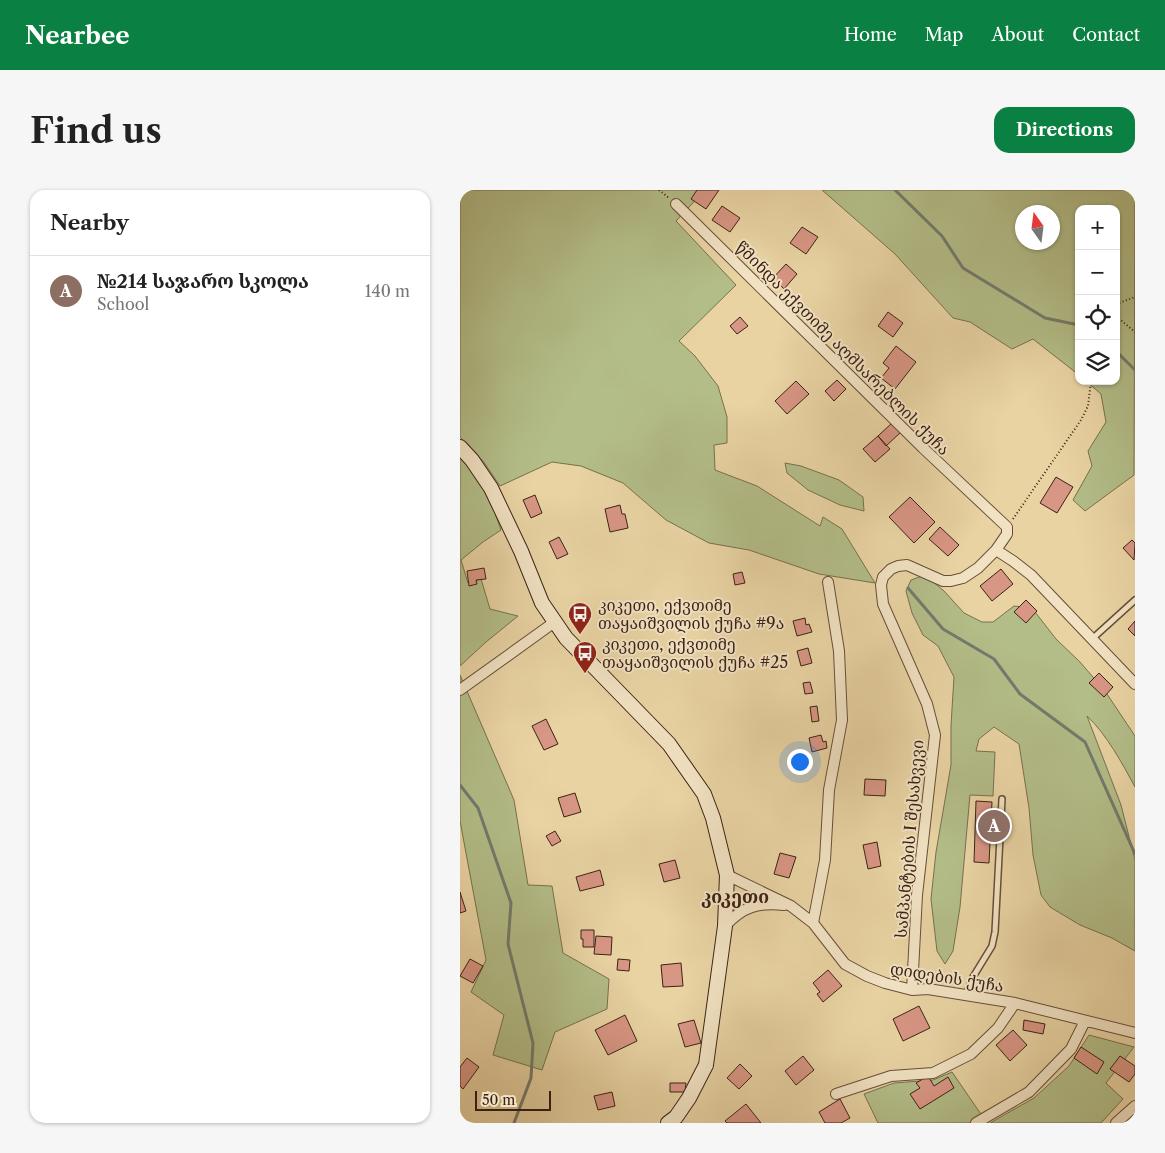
<!DOCTYPE html>
<html lang="en">
<head>
<meta charset="utf-8">
<style>
  body { margin:0; font-family:"Libre Caslon Text","Noto Serif Georgian",serif; background:#f6f6f6; color:#222 }
  .controls { position:absolute; right:15px; top:15px; display:grid; overflow:hidden; border-radius:10px; box-shadow:0 1px 4px #0004 }
  .controls button { width:45px; height:45px; display:grid; place-items:center; padding:0; border:0; border-bottom:1px solid #e0e0e0; background:#fff; color:#222; font:25px sans-serif }
  .compass { position:absolute; left:555px; top:15px; width:45px; height:45px; border-radius:50%; background:#fff; box-shadow:0 1px 4px #0004; rotate:346deg }
  .scale { position:absolute; left:15px; bottom:12px; width:76px; box-sizing:border-box; padding-left:5px; border:2px solid #3c2215; border-top:0; font-size:14px; line-height:18px; white-space:nowrap; color:#3c2215; -webkit-text-stroke:4px #f1e2c3; paint-order:stroke }
  .you { position:absolute; left:339px; top:571px; width:18px; height:18px; margin:-12px; border:4px solid #fff; border-radius:50%; background:#1a73e8; box-shadow:0 0 0 8px #1a73e833 }
  .badge { display:grid; place-items:center; width:32px; height:32px; border-radius:50%; background:#0b8043; color:#fff; font-size:16px; font-weight:700 }
  .pin { position:absolute; translate:-50% -50%; border:2px solid #fff; box-shadow:0 1px 5px #0006 }
  .list { margin:0; padding:0; list-style:none }
  h2 { display:flex; justify-content:space-between; align-items:center; height:65px; margin:0; padding:0 20px; font-size:21px }
  h2 small { font-size:16px; font-weight:400; color:#767676 }
  .list li { display:grid; grid-template-columns:32px 1fr auto; gap:15px; align-items:center; box-sizing:border-box; height:70px; padding:0 20px; border-top:1px solid #e0e0e0 }
  .list b { display:block; font-size:19px; white-space:nowrap }
  .list p { margin:0; font-size:16px; white-space:nowrap; color:#767676 }
  .list em { font-size:16px; font-style:normal; color:#767676 }
  .icon { flex:none; width:28px; height:28px; fill:none; stroke:currentColor; stroke-width:2; stroke-linecap:round; stroke-linejoin:round }
  .map { position:relative; flex:none; width:675px; height:933px; overflow:hidden; border-radius:15px }
  header { display:flex; align-items:center; gap:30px; box-sizing:border-box; height:70px; padding:0 25px; background:#0b8043; color:#fff }
  header strong { font-size:24px }
  nav { display:flex; gap:28px; margin-inline-start:auto; font-size:18px }
  .intro { display:flex; align-items:center; justify-content:space-between; box-sizing:border-box; height:120px; padding:0 30px }
  h1 { margin:0; font-size:35px }
  .button { padding:12px 22px; border-radius:15px; background:#0b8043; color:#fff; font-size:18px; font-weight:700 }
  main { display:flex; gap:30px; padding:0 30px }
  aside { flex:1; background:#fff; border-radius:15px; box-shadow:0 1px 4px #0004 }
  .map>svg:first-child { display:block }
  .green { fill:#b3bd88; stroke:#78704e; fill-rule:evenodd }
  .lines { fill:none; stroke-linecap:round; stroke-linejoin:round }
  .stream { stroke:#737b6d; stroke-width:3 }
  .building { fill:#d89684; stroke:#3c2215 }
  .lane-casing { stroke:#674e38; stroke-width:8 }
  .street-casing { stroke:#674e38; stroke-width:12 }
  .secondary-casing { stroke:#3c2215; stroke-width:16 }
  .path { stroke:#3c2215; stroke-width:2; stroke-dasharray:1 2.5; stroke-linecap:butt }
  .lane { stroke:#f1e2c3; stroke-width:5 }
  .street { stroke:#f1e2c3; stroke-width:10 }
  .secondary { stroke:#f1e2c3; stroke-width:14 }
  .labels { text-anchor:middle; dominant-baseline:central; stroke-width:4; stroke-linejoin:round; paint-order:stroke }
  .street-label { font-size:16px; fill:#3c2215; stroke:#f1e2c3 }
  .poi-label { font-size:16px; fill:#3c2215; stroke:#f1e2c3; text-anchor:start }
  .neighbourhood-label { font-size:18px; font-weight:bold; fill:#3c2215; stroke:#f1e2c3 }
</style>
</head>
<body>
<header>
<strong>Nearbee</strong>
<nav><a>Home</a><a>Map</a><a>About</a><a>Contact</a></nav>
</header>
<div class="intro"><h1>Find us</h1><a class="button">Directions</a></div>
<main>
<aside>
<h2>Nearby<small></small></h2>
<ul class="list">
<li><span class="badge" style="background:#8d6e63">A</span><div><b>№214 საჯარო სკოლა</b><p>School</p></div><em>140 m</em></li>
</ul>
</aside>
<div class="map">
<svg width="675" height="933" viewBox="0 0 675 933">
  <rect width="100%" height="100%" fill="#e9d3a3"/>
  <filter id="stains"><feTurbulence type="fractalNoise" baseFrequency=".004" numOctaves="4"/><feColorMatrix values="0 0 0 0 .2 0 0 0 0 .09 0 0 0 0 .02 0 0 0 .5 -.17"/></filter>
  <radialGradient id="worn" r=".72"><stop offset=".6" stop-color="#630" stop-opacity="0"/><stop offset="1" stop-color="#630" stop-opacity=".3"/></radialGradient>
  <!-- green -->
  <path class="green" d="M0,0H245L216,31L276,95L219,151L235,166L258,196L267,227V253L254,255L255,280L297,296L360,336L363,327L382,339L415,393L359,384L289,360L249,353L206,330L163,293L121,276L92,272L40,296L23,271L0,247Z
    M362,0H675L674,285L625,321L613,310L632,276L628,261L646,232L641,204L626,191H656V19H619V185L573,149L552,159L510,132L493,128L435,64ZM562,22H592V52H562Z
    M0,265L28,303L41,340L23,352L1,370L8,393L21,389L30,419L58,426L26,452L0,476Z
    M325,273L341,276L379,290L403,307L404,321L380,315L348,300L327,283Z
    M465,385L484,401L504,423L522,432H533L554,416L572,418L596,449L620,472L645,501L675,546V597C662,573 647,545 627,526L661,615L675,670V761L652,748L620,735L590,717L581,705L573,665L569,618L559,554L534,537L519,549L516,561L535,562L533,606L510,605L500,717L493,761L485,774L477,761L471,709L476,662L491,575V535L494,487L478,456L463,445L452,423L446,401L451,390Z
    M0,485L54,610L68,695L92,696L103,763L149,789L147,819L95,842L82,880L33,865L44,825L11,802L26,770L0,631Z
    M629,845L674,857L646,893L663,909L641,933H530L574,908L609,876Z
    M492,882L527,933H418L404,904L434,893L473,890Z"/>
  <g class="lines">
    <!-- stream -->
    <path class="stream" d="M435,0L482,46L503,78L585,128L619,135
      M656,161L675,180
      M448,398L483,439L534,469L560,504L625,552L675,664
      M0,595L18,618L51,713L48,754L73,853L71,888L54,933"/>
  </g>
  <!-- building -->
  <path class="building" d="M237,0H259L246,19L231,9Z
    M262,16L280,28L270,42L252,30Z
    M342,37L358,47L346,64L330,53Z
    M326,74L337,84L324,99L313,88Z
    M428,122L443,133L433,147L418,136Z
    M280,127L288,136L277,144L270,136Z
    M436,156L456,172L435,199L421,188L429,178L423,173Z
    M377,190L386,199L374,211L365,201Z
    M336,191L349,204L327,224L315,211Z
    M432,233L441,242L426,256L418,246Z
    M418,246L430,259L415,272L403,259Z
    M596,287L613,297L597,323L580,313Z
    M75,305L82,323L71,328L63,310Z
    M450,307L475,332L454,353L429,327Z
    M160,315L162,324H165L168,338L150,342L145,319Z
    M480,337L499,355L488,366L469,349Z
    M99,347L108,364L97,369L89,352Z
    M672,350L675,353L674,370L663,358Z
    M24,378L26,389L16,390L17,394L9,396L7,381Z
    M541,379L553,394L532,411L520,396Z
    M282,382L285,393L275,395L273,384Z
    M566,410L577,421L566,433L554,422Z
    M345,428L346,435L349,434L352,442L337,446L333,431Z
    M675,431V446L668,439Z
    M348,458L352,473L341,476L337,461Z
    M639,483L653,497L644,507L629,493Z
    M350,492L353,503L345,504L343,493Z
    M357,516L359,531L352,532L350,517Z
    M86,529L98,554L84,560L72,536Z
    M361,545L363,552L366,551L367,558L352,562L349,548Z
    M405,589L426,590L425,606L404,605Z
    M115,603L121,622L104,627L98,608Z
    M516,611L532,612L529,673L514,672Z
    M95,641L101,651L92,656L86,646Z
    M417,652L421,676L408,679L403,655Z
    M320,663L336,667L329,688L314,684Z
    M215,670L220,688L204,692L199,674Z
    M140,680L144,695L120,701L116,687Z
    M0,702L6,721L0,723Z
    M121,740H134V757H123V749H121Z
    M136,746L152,747L151,765L134,764Z
    M10,769L23,776L13,793L0,786Z
    M158,769L170,770L169,781L157,780Z
    M221,773L223,796L203,797L201,775Z
    M368,780L382,796L363,812L357,804L360,802L353,793Z
    M459,816L470,838L443,851L433,829Z
    M165,825L177,851L148,865L135,840Z
    M234,830L241,853L225,857L218,834Z
    M564,830L585,834L583,844L563,840Z
    M553,840L567,855L550,871L536,855Z
    M621,857L644,872L637,884L614,868Z
    M343,866L354,880L336,895L325,881Z
    M660,866L675,876V884L669,892L650,879Z
    M7,868L19,877L3,899L0,896V877Z
    M280,874L292,886L279,899L267,888Z
    M468,886L474,896L488,887L494,898L460,919L450,904L460,898L456,893Z
    M210,893H226L225,902H210Z
    M152,902L155,916L138,920L134,906Z
    M380,909L390,928L381,933H365L359,922Z
    M286,914L301,933H267L265,931Z"/>
  <g class="lines">
    <!-- lane casing -->
    <g class="lane-casing">
      <path id="lane" d="M632,449L675,410
        M506,805L513,787L532,756L535,742L542,609"/>
    </g>
    <!-- street casing -->
    <g class="street-casing">
      <path id="street" d="M216,14L463,258L547,337V344L536,360L518,378L503,388L491,391H483L447,375L438,376L431,379L423,387L421,395L423,414L467,514L475,545L457,705L452,800
        M536,360L553,371L571,385L675,494
        M0,500L96,431
        M267,685L331,716L353,733L385,774L407,786L425,793L452,800L468,799L555,813L675,843
        M353,733L365,670L369,600L382,530L379,461L368,392
        M265,736C282,717 298,712 324,715
        M376,904L431,886L473,883L511,864L538,838L555,813
        M516,933L569,902L611,859L625,831
        M656,933L675,916"/>
    </g>
    <!-- secondary casing -->
    <g class="secondary-casing">
      <path id="secondary" d="M0,257L12,270L31,298L61,361L82,413L106,448L209,554L244,604L253,628L267,685L265,736L246,875L229,908L216,927L208,933"/>
    </g>
    <!-- path -->
    <path class="path" d="M199,0L209,8
      M656,114L675,107
      M656,126L675,142
      M553,329L621,230L628,216L631,191"/>
    <!-- lane -->
    <use href="#lane" class="lane"/>
    <!-- street -->
    <use href="#street" class="street"/>
    <!-- secondary -->
    <use href="#secondary" class="secondary"/>
  </g>
  <!-- icons -->
  <defs>
    <g id="bus-pin" transform="scale(1.25)"><path d="M0 17L-7.5 6A9.5 9.5 0 1 1 7.5 6Z" fill="#8f2418" stroke="#f1e2c3"/><path d="M-5-6H5V4H4V6H2V4H-2V6H-4V4H-5ZM-3.5-4V0h7V-4ZM-3.5 1.2v1.5H-2V1.2ZM2 1.2v1.5H3.5V1.2Z" fill="#fff"/></g>
  </defs>
  <g fill-rule="evenodd">
    <use href="#bus-pin" x="120" y="424"/>
    <use href="#bus-pin" x="125" y="463"/>
  </g>
  <g class="labels">
    <!-- street labels -->
    <g class="street-label">
      <text transform="translate(383 158) rotate(45)">წმინდა ექვთიმე აღმსარებლის ქუჩა</text>
      <text transform="translate(449 649) rotate(-85)">სამპანტების I შესახვევი</text>
      <text transform="translate(487 787) rotate(9)">დიდების ქუჩა</text>
    </g>
    <!-- poi labels -->
    <g class="poi-label">
      <text x="138" y="415">კიკეთი, ექვთიმე<tspan x="138" dy="18">თაყაიშვილის ქუჩა #9ა</tspan></text>
      <text x="142" y="454">კიკეთი, ექვთიმე<tspan x="142" dy="18">თაყაიშვილის ქუჩა #25</tspan></text>
    </g>
    <!-- neighbourhood labels -->
    <g class="neighbourhood-label">
      <text x="275" y="707">კიკეთი</text>
    </g>
  </g>
  <rect width="100%" height="100%" filter="url(#stains)"/>
  <rect width="100%" height="100%" fill="url(#worn)"/>
</svg>
<div class="controls">
<button>+</button>
<button>−</button>
<button><svg class="icon" aria-label="locate" viewBox="0 0 24 24"><circle cx="12" cy="12" r="6"/><path d="M12 2v4M12 18v4M2 12h4M18 12h4"/></svg></button>
<button><svg class="icon" aria-label="layers" viewBox="0 0 24 24"><path d="M12 4l9 5-9 5-9-5zM3 14l9 5 9-5"/></svg></button>
</div>
<svg class="compass" viewBox="-18 -18 36 36"><path d="M0-13l5 13h-10z" fill="#e53935"/><path d="M0 13l5-13h-10z" fill="#767676"/></svg>
<div class="scale">50 m</div>
<div class="you"></div>
<div class="pin badge" style="left:534px;top:636px;background:#8d6e63">A</div>
</div>
</main>
</body>
</html>
